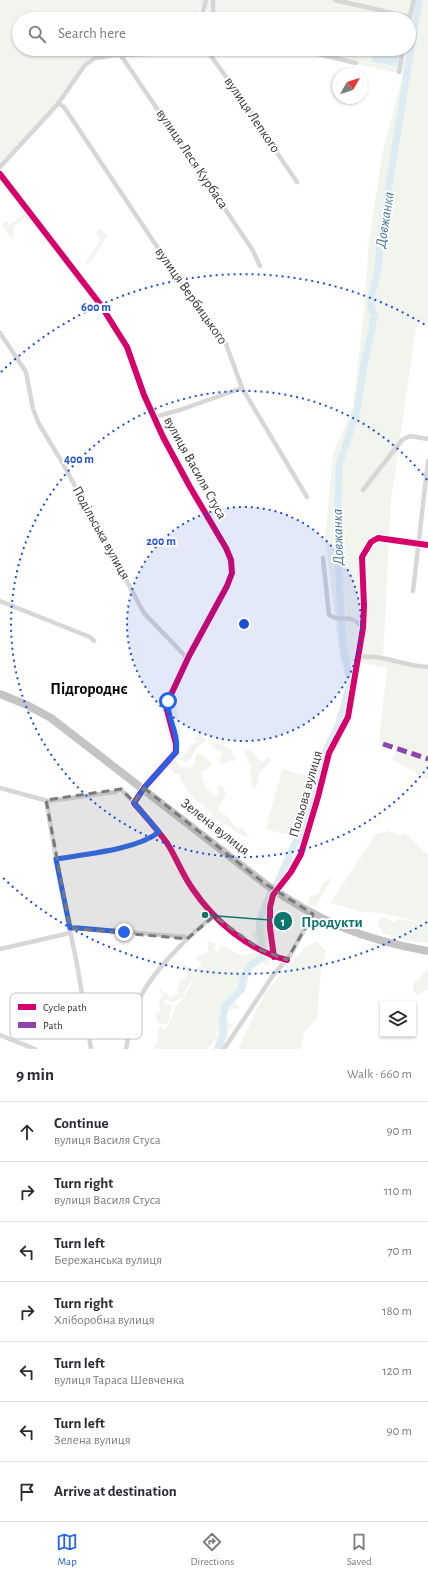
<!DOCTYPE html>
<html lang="en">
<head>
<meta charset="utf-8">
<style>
  body { margin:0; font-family:"Alegreya Sans",sans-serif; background:#f2f2f3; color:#2b2b33 }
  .controls { position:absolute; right:12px; bottom:12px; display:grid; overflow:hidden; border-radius:0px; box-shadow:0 1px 3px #0004 }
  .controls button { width:36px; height:36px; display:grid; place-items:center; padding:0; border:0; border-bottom:1px solid #e1e1e2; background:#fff; color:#2b2b33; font:20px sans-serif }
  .compass { position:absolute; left:332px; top:68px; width:36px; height:36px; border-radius:50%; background:#fff; box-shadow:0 1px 3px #0004; rotate:51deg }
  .stop { position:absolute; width:12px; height:12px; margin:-9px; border:3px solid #2563eb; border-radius:50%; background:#fff }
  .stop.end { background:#2563eb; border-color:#fff; box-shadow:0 1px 4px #0008 }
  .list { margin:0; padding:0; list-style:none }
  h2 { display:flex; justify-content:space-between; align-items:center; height:52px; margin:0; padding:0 16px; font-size:17px }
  h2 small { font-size:13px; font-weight:400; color:#7c7c81 }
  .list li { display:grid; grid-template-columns:26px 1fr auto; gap:12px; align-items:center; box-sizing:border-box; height:60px; padding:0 16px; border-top:1px solid #e1e1e2 }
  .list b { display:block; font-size:15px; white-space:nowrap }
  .list p { margin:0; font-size:13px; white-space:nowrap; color:#7c7c81 }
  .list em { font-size:13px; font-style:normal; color:#7c7c81 }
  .icon { flex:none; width:22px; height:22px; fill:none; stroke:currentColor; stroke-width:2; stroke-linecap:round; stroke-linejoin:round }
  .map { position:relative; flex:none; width:428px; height:1049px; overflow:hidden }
  .search { position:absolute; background:#fff; box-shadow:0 1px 3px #0004; left:12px; right:12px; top:12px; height:44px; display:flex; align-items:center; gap:10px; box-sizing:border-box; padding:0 14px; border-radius:22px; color:#7c7c81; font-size:15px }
  .sheet { height:472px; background:#fff }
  nav { display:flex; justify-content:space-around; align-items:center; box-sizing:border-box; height:56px; border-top:1px solid #e1e1e2; background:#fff; font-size:11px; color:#7c7c81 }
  nav a { display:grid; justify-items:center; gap:2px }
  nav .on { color:#2563eb }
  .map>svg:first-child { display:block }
  .green { fill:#f1f5ed }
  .water { fill:#ddebf3 }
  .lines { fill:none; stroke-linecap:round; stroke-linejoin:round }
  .river { stroke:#ddebf3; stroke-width:7 }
  .street { stroke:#d7d7d7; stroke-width:4.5 }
  .highway { stroke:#c4c4c4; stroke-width:8 }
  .quiet { stroke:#8e44ad; stroke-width:5; stroke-dasharray:10 5; stroke-linecap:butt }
  .cycleway-casing { stroke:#fff; stroke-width:8 }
  .cycleway { stroke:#d6006c; stroke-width:6 }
  .route { stroke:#2563eb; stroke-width:5 }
  .marked { fill:#7a7a7a; fill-opacity:0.2; stroke:#7a7a7a; stroke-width:3; stroke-dasharray:8 5; stroke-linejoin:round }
  .ring { fill:none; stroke:#1d4ed8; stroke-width:2; stroke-dasharray:2 4 }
  .labels { text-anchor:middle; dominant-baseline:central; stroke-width:4; stroke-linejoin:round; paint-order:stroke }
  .street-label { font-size:14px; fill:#333; stroke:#fff }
  .water-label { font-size:15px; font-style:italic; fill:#3f7597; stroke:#fff }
  .quarter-label { font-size:16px; font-weight:bold; fill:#000; stroke:#fff }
  .key { fill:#fff; stroke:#c2c2c2; stroke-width:1 }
  .key-label { font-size:11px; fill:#333 }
  .centre { fill:#1d4ed8; stroke:#fff; stroke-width:2 }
  .ring-label { font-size:12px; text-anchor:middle; font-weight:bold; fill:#1d4ed8; stroke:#fff; stroke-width:4; stroke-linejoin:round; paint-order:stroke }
  .leader { fill:none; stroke:#0f766e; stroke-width:1.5 }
  .callout-dot { fill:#0f766e; stroke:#fff; stroke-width:1.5 }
  .mark-label { font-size:12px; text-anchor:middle; font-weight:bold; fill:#fff }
  .callout-label { font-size:15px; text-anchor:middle; font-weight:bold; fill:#0f766e; stroke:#fff; stroke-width:4; stroke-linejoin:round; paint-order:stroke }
</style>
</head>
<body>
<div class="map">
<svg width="428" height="1049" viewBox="0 0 428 1049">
  <rect width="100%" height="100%" fill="#fff"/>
  <!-- green -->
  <path class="green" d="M0,0H428V323L417,320L391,500L383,660L428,668V758L379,742L387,668L357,662L341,663L325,539L333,454L353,407L364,310L369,241L383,150L403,74L310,54L294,49H409V19H225L200,7L196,19H19V49H172L118,51L84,64L58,101L0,164Z
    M25,209L36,224L34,226L25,217L14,226L13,238L8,235L3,225L5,221L10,225L23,215Z
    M99,228L107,236L91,261L87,265L86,262L99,242V235L96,232Z
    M170,703H173C179,713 181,728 180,739L174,746H171L163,718L167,715H170V712L169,711L164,714L161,711L164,705Z
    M196,730L202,733L206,741L198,746L191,758L185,762L181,760C183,753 189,751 191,745L196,742L194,738L199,735Z
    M211,743L215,745L219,743L232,750V754L235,757L234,762L230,760L223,764L219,762L222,753L221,751L214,750Z
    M397,749L428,760V780L392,759Z
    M247,750L251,751L262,762L269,757L271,761L260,772L256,789H252L250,765L244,752Z
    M198,753L212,763L211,766L201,772C202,785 206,788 216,796L219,794L217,788L221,786L224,789L226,795L217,811C227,812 230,822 237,828H243L248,836L247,837C236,835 230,824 220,823L201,803C191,799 183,784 179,774H174V772L168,767L174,759L181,767L191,768L195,763V755Z
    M282,769L312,777L296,837L266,829Z
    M388,831L402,836L405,833L428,855V924L381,913L363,912L330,903L376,834Z
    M332,877L316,907L307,904L310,896L318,894L323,883Z
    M272,894L275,897L267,921V952L258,946L251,934L255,932L257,922L262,919C259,911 262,901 267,895Z
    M385,917L392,922H395L399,919L428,925V943L411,941L382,933L378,925L380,918Z
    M205,941L215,943L216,946L213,949L218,952L221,945L242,956L258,951L264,955H268L269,965L267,967L262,961L253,962L246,975L249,980L244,993L240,994L234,1001L241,1008L231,1010L226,1014L221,1010L219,1017L225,1018L232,1025L222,1049H213L217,1037L218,1026L215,1040L208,1049H153L159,1037L157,1035L160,1026L166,1029L173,1015L176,1005L182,1000L198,972L196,971L203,961L198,962L196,957L208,952V944Z
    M317,942L326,951L321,970L317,1019L304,1032L301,1049H238L265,993L306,946Z
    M176,963L182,964L195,970L194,978L185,991L183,998L173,1002L166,999L164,1001L165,1004L172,1006L171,1010L169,1013L171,1016L166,1025L158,1023L155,1014H158C161,1010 160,1005 158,1002L163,995L159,991L160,988L163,990V993H168L169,999L178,994L177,988L180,984V979H185L188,974L186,970L187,968Z
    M428,969V990L416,995L413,990V984Z"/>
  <!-- water -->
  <path class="water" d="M373,49H400L397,66L372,62Z"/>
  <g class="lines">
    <!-- river -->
    <path class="river" d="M218,1049L223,1035V1018L225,1006L241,990L243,978L251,965L263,957L259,921L271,892L277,884L294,845L302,834L316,784L315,777L327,748L338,726L350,683L343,644L340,599L337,534L339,465L357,411L365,359L373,325L372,321L375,316L371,308V298L378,270L380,241L419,0"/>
    <!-- street -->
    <path class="street" d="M213,0V13L226,19
      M335,0L410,17
      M201,19L206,0
      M409,19L414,0
      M206,49L260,124L275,150L297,182
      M297,49L356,63
      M122,54V57L231,218L252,249L260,266
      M399,72L403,49
      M58,103L64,107L180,281L218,331L226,344L242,388L307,497
      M0,167L57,105L85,65L95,58L115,55L174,53L181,49
      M0,174L100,304L127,347L144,395L163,437L190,487L226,548L231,560L232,573L227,586L189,656L168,701L167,710L176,744V752L144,788L134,803C145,816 157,829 167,843C176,857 182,874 192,888C214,921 248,950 287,960
      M0,333L26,372L33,409L39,424L62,462L144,613L188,659
      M154,417L180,410L242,388
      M363,490L402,440L410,436L428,439
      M323,558L329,615C341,624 350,611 363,628
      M413,591L428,461
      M0,601L90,637L94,641
      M358,657C382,654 404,666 428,667
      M0,788L48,801L115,792L121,789L134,803
      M46,800L61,888L77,964L91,1049
      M56,859C86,854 134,851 159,832
      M278,887C300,862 311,829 319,797C321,786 322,775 325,764C331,747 341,734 348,718C354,701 354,682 357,664C358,651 362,638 363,625C365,599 352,551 378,538L428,545
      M273,895C263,918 276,936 274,957
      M70,928H78L185,937L187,939
      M0,949L70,933
      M0,1035L35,1049
      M126,1049C129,1031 133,1012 141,996C155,969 190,934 214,916
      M224,1049L274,974L290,956L313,914"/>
    <!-- highway -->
    <path class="highway" d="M0,694L27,705L51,718L264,883C317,921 364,940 428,951"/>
    <!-- quiet -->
    <path class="quiet" d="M383,744L428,759"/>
    <!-- cycleway casing -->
    <g class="cycleway-casing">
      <path id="cycleway" d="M0,174L100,304L127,347L144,395L163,437L190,487L226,548L231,560L232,573L227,586L189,656L168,701L167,710L176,744V752L144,788L134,803C145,816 157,829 167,843C176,857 182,874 192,888C214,921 248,950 287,960
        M274,957L270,928V907L273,895L291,872L301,854L318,797L329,753L348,717L363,628L364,606L362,557L371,542L378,538L428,545"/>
    </g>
    <!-- cycleway -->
    <use href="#cycleway" class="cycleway"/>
  </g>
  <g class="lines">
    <!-- route -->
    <path class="route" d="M124,932L78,928H70L56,859C85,854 136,850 159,832L134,803L144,788L176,752C180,736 167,718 168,701"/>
  </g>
  <!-- marked area -->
  <path class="marked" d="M144,788L264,883L313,914L287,960L261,950L214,916L187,939L70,928L46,800L121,789L134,802Z"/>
  <!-- distance rings -->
  <circle cx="244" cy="624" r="117" fill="#1d4ed8" fill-opacity=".12"/>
  <g class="ring">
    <circle cx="244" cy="624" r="117"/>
    <path d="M428 767A233 233 0 1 1 428 481"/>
    <path d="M427 922A350 350 0 0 1 1 876M1 372A350 350 0 0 1 427 326"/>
  </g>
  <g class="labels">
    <!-- street labels -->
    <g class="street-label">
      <text transform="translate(252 115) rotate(56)">вулиця Лепкого</text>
      <text transform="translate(192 159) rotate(56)">вулиця Леся Курбаса</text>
      <text transform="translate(191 296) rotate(55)">вулиця Вербицького</text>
      <text transform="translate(195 468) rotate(61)">вулиця Василя Стуса</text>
      <text transform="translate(101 533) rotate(61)">Подільська вулиця</text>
      <text transform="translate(306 794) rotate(-74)">Польова вулиця</text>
      <text transform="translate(215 827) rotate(38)">Зелена вулиця</text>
    </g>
    <!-- water labels -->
    <g class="water-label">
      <text transform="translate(385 220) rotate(-81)">Довжанка</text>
      <text transform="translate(338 537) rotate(-91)">Довжанка</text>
    </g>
    <!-- quarter labels -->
    <g class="quarter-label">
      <text x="89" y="689">Підгороднє</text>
    </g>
  </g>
  <!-- legend -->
  <rect x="10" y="993" width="132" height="46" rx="6" class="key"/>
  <rect x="18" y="1004" width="18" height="6" fill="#d6006c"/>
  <rect x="18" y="1022" width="18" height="6" fill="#8e44ad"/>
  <g class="key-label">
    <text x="43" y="1011">Cycle path</text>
    <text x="43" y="1029">Path</text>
  </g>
  <circle cx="244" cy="624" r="6" class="centre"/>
  <g class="ring-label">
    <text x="96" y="311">600 m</text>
    <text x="79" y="463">400 m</text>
    <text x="161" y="545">200 m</text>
  </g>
  <!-- callouts -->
  <path class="leader" d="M205 915L283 921"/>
  <g class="callout-dot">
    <circle cx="205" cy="915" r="4"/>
    <circle cx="283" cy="921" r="10"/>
  </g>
  <g class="mark-label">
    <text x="283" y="926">1</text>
  </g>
  <g class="callout-label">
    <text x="332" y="927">Продукти</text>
  </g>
</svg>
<div class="controls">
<button><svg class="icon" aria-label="layers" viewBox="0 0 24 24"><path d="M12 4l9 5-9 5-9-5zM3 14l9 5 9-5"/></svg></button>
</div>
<svg class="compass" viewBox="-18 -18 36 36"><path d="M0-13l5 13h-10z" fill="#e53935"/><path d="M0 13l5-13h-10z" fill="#7c7c81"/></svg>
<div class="stop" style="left:168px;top:701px"></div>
<div class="stop end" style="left:124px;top:932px"></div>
<div class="search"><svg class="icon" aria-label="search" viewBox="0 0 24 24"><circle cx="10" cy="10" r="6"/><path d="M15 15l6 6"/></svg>Search here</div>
</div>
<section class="sheet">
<h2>9 min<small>Walk · 660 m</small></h2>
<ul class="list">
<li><svg class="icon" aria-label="ahead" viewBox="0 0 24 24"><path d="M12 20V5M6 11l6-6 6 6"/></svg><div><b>Continue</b><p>вулиця Василя Стуса</p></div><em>90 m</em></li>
<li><svg class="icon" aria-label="right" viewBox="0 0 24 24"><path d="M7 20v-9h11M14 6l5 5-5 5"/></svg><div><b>Turn right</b><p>вулиця Василя Стуса</p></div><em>110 m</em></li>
<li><svg class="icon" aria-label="left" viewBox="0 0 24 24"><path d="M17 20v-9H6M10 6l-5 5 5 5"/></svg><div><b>Turn left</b><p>Бережанська вулиця</p></div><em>70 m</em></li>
<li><svg class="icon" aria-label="right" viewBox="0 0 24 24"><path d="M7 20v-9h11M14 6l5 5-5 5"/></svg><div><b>Turn right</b><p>Хліборобна вулиця</p></div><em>180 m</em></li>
<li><svg class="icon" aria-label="left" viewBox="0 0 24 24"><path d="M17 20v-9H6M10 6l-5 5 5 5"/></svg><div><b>Turn left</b><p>вулиця Тараса Шевченка</p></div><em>120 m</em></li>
<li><svg class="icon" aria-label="left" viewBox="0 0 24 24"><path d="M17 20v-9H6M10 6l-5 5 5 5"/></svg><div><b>Turn left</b><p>Зелена вулиця</p></div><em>90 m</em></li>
<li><svg class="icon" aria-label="arrive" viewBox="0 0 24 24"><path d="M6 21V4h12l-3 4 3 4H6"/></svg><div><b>Arrive at destination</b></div></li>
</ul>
</section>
<nav>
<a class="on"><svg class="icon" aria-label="map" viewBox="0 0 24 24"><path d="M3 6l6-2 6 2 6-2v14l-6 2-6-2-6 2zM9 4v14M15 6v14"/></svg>Map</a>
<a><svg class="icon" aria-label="directions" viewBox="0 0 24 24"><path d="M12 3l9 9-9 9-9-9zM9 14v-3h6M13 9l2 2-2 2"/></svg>Directions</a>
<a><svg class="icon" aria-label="saved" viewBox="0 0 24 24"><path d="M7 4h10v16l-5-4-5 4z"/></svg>Saved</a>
</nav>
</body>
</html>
